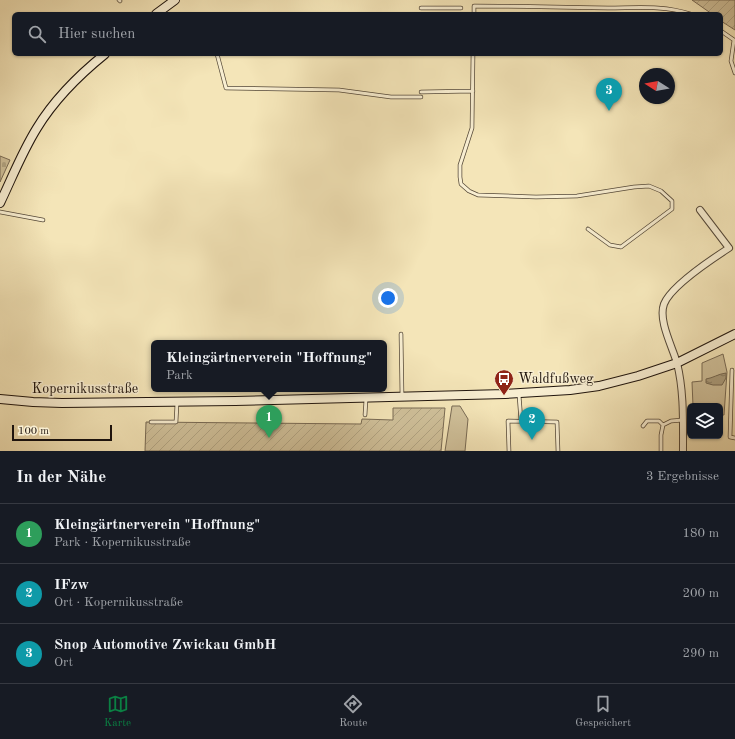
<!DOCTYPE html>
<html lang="de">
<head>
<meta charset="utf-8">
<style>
  body { margin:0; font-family:"Old Standard TT",serif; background:#20242c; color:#f1f3f6 }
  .controls { position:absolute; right:12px; bottom:12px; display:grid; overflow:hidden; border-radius:6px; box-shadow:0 1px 3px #0004 }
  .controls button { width:36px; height:36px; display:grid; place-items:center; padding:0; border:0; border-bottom:1px solid #363941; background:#171b24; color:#f1f3f6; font:20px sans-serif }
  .compass { position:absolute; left:639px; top:68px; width:36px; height:36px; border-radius:50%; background:#171b24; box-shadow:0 1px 3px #0004; rotate:281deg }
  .scale { position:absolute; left:12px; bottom:10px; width:100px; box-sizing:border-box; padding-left:4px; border:2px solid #1f140d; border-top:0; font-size:11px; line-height:14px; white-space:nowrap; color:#1f140d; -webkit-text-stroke:3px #f8eed1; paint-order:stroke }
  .you { position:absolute; left:388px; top:298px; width:14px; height:14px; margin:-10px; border:3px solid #fff; border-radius:50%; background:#1a73e8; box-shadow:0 0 0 6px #1a73e833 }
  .badge { display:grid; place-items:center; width:26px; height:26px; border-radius:50%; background:#0b8043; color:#fff; font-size:13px; font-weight:700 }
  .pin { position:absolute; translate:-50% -33px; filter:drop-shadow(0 1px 2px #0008) }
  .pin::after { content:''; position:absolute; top:21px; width:14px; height:12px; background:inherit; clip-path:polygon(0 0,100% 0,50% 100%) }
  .popup { position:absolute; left:151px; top:340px; width:236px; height:52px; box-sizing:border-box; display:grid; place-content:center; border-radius:6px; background:#171b24; filter:drop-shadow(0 1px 3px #0005); font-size:13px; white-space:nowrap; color:#9ea1a6 }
  .popup b { font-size:15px; color:#f1f3f6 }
  .popup::after { content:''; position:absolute; left:50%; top:100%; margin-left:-8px; border:8px solid transparent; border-top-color:#171b24 }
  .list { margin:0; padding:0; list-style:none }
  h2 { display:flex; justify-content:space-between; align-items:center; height:52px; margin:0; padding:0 16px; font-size:17px }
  h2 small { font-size:13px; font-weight:400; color:#9ea1a6 }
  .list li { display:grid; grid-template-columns:26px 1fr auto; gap:12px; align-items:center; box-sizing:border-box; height:60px; padding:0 16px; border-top:1px solid #363941 }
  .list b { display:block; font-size:15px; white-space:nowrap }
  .list p { margin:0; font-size:13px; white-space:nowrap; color:#9ea1a6 }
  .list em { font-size:13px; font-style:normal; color:#9ea1a6 }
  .icon { flex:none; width:22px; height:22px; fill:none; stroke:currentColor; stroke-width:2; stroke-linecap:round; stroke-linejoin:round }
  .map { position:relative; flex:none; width:735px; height:451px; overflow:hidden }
  .search { position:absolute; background:#171b24; box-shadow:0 1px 3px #0004; left:12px; right:12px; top:12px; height:44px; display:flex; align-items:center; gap:10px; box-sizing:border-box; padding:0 14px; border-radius:6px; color:#9ea1a6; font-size:15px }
  .sheet { height:232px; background:#171b24 }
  nav { display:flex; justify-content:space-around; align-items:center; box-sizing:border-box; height:56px; border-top:1px solid #363941; background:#171b24; font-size:11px; color:#9ea1a6 }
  nav a { display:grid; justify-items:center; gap:2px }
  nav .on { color:#0b8043 }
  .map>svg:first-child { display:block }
  .grass { fill:#d0c19b; stroke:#786a54 }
  .cemetery { fill:url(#cemetery-stones); stroke:#786a54 }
  .garden { fill:url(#garden-furrows); stroke:#786a54 }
  .water { fill:url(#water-ripples); stroke:#746751 }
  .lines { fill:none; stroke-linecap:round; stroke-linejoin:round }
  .lane-casing { stroke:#544838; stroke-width:4.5 }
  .street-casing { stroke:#544838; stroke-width:8 }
  .secondary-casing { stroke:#1f140d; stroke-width:10 }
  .lane { stroke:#f8eed1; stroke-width:3 }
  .street { stroke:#f8eed1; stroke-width:6 }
  .secondary { stroke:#f8eed1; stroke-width:8 }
  .labels { text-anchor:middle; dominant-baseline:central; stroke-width:3; stroke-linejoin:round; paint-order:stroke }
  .poi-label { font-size:14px; fill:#1f140d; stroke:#f8eed1; text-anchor:start }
  .street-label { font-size:14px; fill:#1f140d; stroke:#f8eed1 }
</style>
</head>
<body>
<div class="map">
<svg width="735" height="451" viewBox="0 0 735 451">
  <defs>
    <pattern id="cemetery-stones" width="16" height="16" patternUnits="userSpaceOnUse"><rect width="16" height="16" fill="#d0c19b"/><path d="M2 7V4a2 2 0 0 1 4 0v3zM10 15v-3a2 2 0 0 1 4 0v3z" fill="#b2a584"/></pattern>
    <pattern id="garden-furrows" width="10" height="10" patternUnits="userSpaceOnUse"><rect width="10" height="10" fill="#d0c19b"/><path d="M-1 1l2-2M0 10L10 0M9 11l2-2" fill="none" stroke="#b2a584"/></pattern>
    <pattern id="water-ripples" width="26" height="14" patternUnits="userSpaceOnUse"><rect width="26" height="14" fill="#ac9e7e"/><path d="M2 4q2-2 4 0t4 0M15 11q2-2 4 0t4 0" fill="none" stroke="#8b8066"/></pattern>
  </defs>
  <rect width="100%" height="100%" fill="#f4e5b8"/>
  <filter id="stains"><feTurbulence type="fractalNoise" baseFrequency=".005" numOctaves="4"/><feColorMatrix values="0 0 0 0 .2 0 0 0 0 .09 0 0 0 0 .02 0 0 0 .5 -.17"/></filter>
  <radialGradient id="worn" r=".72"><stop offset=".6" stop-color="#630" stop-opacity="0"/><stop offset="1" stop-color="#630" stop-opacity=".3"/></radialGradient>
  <!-- grass -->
  <path class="grass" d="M723,354L727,372L724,415H720V406H693L692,382L702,381V363Z
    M452,406H460L468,419L465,451H445Z"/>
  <!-- cemetery -->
  <path class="cemetery" d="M0,156L10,160L0,182Z"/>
  <!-- garden -->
  <path class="garden" d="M692,0H735V30L721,21V14H712Z
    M393,408H445L441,451H145L146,422L361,424L362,419L393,420Z"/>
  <!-- water -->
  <path class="water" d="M726,373V378L722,385H713L706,383V379C713,378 718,374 726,373Z"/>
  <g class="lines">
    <!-- lane casing -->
    <g class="lane-casing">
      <path id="lane" d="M119,0L120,1
        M421,8H461
        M474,14V6C519,6 564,7 608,8C636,8 663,5 690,14
        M721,31L734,40
        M734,40L731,61L735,73
        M217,54L226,88L339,90L391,97H421
        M473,54L472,128L460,165V177L461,184L469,191L478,195L536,197L577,196L634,187L649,186L661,191L672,201V209L621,247L610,245L588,229
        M421,92L473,91
        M0,212L43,220
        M401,334L402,396
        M732,370L730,437L735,438
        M519,395L521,421
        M365,415L366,399
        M151,422H176L177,403
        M643,426L647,421H659L663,425
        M509,451L508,421L557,422L558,451
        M661,451V435L663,425L671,421L683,420"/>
    </g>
    <!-- street casing -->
    <g class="street-casing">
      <path id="street" d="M683,451C683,421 684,391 677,363C672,346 658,320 664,304C671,286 712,259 729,248L700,210"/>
    </g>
    <!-- secondary casing -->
    <g class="secondary-casing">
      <path id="secondary" d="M156,14L175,0
        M0,203C12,178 22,152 37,128C54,100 79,75 105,54
        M0,399L33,402L62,403L235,401L505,394L570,390L599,386L638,376L677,363L735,334"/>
    </g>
    <!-- lane -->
    <use href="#lane" class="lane"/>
    <!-- street -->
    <use href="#street" class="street"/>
    <!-- secondary -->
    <use href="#secondary" class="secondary"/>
  </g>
  <!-- icons -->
  <defs>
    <g id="bus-pin" transform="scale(1)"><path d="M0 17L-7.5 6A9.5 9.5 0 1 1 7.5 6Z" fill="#8f2418" stroke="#f8eed1"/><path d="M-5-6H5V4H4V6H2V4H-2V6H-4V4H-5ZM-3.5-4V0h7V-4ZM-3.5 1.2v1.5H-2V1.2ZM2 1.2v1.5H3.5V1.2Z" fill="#fff"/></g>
  </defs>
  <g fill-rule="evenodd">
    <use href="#bus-pin" x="504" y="379"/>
  </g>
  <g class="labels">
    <!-- poi labels -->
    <g class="poi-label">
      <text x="518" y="379">Waldfußweg</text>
    </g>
    <!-- street labels -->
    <g class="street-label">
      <text x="85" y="389">Kopernikusstraße</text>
    </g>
  </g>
  <rect width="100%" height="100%" filter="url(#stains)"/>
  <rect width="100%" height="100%" fill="url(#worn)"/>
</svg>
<div class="controls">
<button><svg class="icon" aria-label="layers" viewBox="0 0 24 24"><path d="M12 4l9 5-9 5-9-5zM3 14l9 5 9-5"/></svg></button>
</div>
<svg class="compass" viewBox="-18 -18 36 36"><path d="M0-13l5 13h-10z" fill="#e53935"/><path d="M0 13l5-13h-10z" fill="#9ea1a6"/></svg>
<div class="scale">100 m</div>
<div class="you"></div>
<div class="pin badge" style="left:269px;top:438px;background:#2e9e5b">1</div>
<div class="popup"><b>Kleingärtnerverein &quot;Hoffnung&quot;</b>Park</div>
<div class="pin badge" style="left:532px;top:440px;background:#0f9aa8">2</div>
<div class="pin badge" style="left:609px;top:111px;background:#0f9aa8">3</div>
<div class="search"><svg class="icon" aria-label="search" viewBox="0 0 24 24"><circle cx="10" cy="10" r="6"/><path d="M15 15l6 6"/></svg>Hier suchen</div>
</div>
<section class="sheet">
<h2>In der Nähe<small>3 Ergebnisse</small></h2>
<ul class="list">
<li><span class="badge" style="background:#2e9e5b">1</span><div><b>Kleingärtnerverein &quot;Hoffnung&quot;</b><p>Park · Kopernikusstraße</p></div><em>180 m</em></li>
<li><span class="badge" style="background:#0f9aa8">2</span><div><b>IFzw</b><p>Ort · Kopernikusstraße</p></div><em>200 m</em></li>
<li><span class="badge" style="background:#0f9aa8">3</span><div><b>Snop Automotive Zwickau GmbH</b><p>Ort</p></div><em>290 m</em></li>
</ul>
</section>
<nav>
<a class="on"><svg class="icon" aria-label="map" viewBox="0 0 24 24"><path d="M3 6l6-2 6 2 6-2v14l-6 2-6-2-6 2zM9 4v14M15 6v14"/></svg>Karte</a>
<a><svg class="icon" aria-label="directions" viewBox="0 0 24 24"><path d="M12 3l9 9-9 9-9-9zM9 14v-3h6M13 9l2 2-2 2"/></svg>Route</a>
<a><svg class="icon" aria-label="saved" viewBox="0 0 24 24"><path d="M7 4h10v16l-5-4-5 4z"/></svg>Gespeichert</a>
</nav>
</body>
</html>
